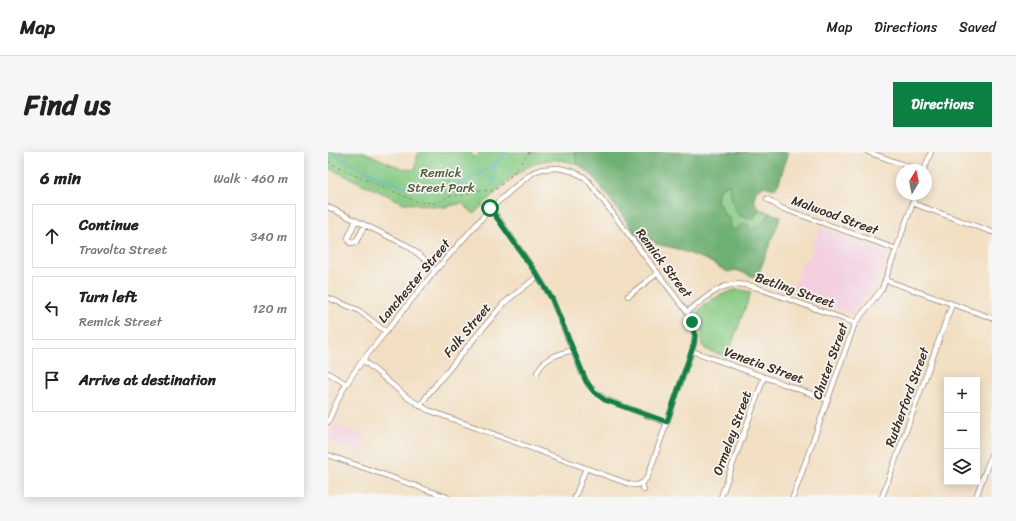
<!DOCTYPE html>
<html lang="en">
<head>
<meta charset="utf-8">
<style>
  body { margin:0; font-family:Sriracha,sans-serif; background:#f6f6f6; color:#222 }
  .controls { position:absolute; right:12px; bottom:12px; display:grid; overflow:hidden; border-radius:0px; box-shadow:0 2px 10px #0003 }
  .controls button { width:36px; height:36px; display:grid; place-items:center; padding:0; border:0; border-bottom:1px solid #e0e0e0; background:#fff; color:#222; font:20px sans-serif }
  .compass { position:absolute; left:568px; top:12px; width:36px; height:36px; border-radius:50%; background:#fff; box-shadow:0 2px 10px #0003; rotate:10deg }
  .stop { position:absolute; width:12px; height:12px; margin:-9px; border:3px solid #0b8043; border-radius:50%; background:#fff }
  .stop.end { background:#0b8043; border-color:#fff; box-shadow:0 1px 4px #0008 }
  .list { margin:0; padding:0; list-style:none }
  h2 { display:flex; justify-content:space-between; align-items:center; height:52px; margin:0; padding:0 16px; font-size:17px }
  h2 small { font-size:13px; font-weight:400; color:#767676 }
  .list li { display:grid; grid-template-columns:26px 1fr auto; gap:12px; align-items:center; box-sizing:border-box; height:64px; margin:0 8px 8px; padding:0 8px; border:1px solid #e0e0e0; border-radius:0px }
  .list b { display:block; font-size:15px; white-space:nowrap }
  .list p { margin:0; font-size:13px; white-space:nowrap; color:#767676 }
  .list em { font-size:13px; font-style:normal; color:#767676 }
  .icon { flex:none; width:22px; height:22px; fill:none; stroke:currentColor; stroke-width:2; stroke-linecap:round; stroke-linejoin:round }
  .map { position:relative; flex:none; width:664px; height:345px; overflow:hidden; border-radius:0px }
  header { display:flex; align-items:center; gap:24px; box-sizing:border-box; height:56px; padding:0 20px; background:#fff; border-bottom:1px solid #e0e0e0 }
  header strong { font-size:19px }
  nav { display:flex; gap:22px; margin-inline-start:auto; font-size:14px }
  .intro { display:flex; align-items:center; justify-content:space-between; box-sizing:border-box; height:96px; padding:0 24px }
  h1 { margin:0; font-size:28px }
  .button { padding:10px 18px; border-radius:0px; background:#0b8043; color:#fff; font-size:14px; font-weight:700 }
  main { display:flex; gap:24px; padding:0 24px }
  aside { flex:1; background:#fff; border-radius:0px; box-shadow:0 2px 10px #0003 }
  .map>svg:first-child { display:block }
  .built { fill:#f3cfe0 }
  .green { fill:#89cc86; stroke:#627b52 }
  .forest { fill:#6eb073; stroke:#546d48 }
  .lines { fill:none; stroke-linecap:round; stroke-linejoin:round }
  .stream { stroke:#5cb9da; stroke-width:1.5 }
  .street-casing { stroke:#968470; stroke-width:6 }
  .path { stroke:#968470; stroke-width:1; stroke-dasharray:3 3; stroke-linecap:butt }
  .street { stroke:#fff; stroke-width:4.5 }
  .route { stroke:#0b8043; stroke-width:5 }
  .labels { text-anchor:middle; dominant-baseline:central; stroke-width:3.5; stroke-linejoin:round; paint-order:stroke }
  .park-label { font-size:13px; fill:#525b3d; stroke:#f6f6f2 }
  .street-label { font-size:13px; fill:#3b2a1e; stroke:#f6f6f2 }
</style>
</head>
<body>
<header>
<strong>Map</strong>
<nav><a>Map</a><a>Directions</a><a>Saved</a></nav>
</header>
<div class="intro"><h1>Find us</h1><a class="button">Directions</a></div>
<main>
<aside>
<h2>6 min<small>Walk · 460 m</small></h2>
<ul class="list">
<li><svg class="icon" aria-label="ahead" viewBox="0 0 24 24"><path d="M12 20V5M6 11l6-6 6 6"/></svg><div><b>Continue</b><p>Travolta Street</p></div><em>340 m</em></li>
<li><svg class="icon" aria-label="left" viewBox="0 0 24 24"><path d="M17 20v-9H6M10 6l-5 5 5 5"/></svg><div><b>Turn left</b><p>Remick Street</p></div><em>120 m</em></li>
<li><svg class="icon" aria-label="arrive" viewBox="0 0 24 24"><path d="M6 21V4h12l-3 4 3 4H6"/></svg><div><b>Arrive at destination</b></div></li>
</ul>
</aside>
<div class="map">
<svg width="664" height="345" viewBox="0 0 664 345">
  <rect width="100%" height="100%" fill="#f6f6f2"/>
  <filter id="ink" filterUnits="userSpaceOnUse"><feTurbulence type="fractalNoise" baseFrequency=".025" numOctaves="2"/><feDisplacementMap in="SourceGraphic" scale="8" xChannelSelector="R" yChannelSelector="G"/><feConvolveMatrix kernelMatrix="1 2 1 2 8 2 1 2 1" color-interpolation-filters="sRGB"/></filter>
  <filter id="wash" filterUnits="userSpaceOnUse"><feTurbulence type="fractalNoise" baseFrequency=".012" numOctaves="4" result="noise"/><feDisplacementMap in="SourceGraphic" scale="16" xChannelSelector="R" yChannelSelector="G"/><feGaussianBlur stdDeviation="0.9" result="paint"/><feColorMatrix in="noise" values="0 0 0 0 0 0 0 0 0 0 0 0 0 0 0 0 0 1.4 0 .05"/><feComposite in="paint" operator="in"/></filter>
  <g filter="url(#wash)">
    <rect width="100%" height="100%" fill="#f2dfc2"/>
    <!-- built -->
    <path class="built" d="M492,76L556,100L559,102L548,133L524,161L512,158L464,140L476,107L480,108Z
      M7,272L39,284L33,301L4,290L2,286Z"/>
    <!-- green -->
    <path class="green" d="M0,0H36L72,16L87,18L90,0H142L146,6L152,0H247L249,12C238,9 228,6 216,9C192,13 162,45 146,62L134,51L117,55L76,51L0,16Z
      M401,31L402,47L406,51L412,64L425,66L432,57L442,61L435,72L419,80L416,71L405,80L402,75L401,67L398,65L389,48L390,36H393Z
      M406,138H414L423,140L399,205L377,197C370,190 375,186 374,178C374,173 370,169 368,165C371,152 394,142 406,138Z"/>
    <!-- forest -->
    <path class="forest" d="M247,0H461L450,33L446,37L436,34C425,39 423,49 432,57L427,62V65L421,66L412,64C402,53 404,45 401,31L393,36H391L389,48L398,65L401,66L402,75L405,79L416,71L421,73L420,79C432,75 435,71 442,61L453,64L430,123L426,125L408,118L400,120L379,108L346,96L328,92L324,87L320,92H315L265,24L249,12Z"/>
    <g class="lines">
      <!-- stream -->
      <path class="stream" d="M2,0C26,12 64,34 89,37C121,40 159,23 179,0
        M164,34C167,27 170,22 165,15"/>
    </g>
  </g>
  <g filter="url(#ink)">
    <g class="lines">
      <!-- street casing -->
      <g class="street-casing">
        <path id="street" d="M540,0L590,18
          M596,18L603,0
          M439,47L453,56L568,97
          M584,51L664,80
          M0,55L80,94L95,106L107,119
          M163,56L210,124L224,147L254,221L261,234L277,247L339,271
          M28,68L20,86L22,91L28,90L37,73
          M557,128L664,166
          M300,144L330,121
          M0,146L30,158L58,180
          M359,160C382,143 396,125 427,135L527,171
          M364,199L500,248
          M0,221L18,232
          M209,221C216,205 229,203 245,198
          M92,254L101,241L176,151L210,124
          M0,270C9,247 20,227 35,208L107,119L163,56L195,28L206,20L214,17L230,16L244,19L256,25L261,30L359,160C367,173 369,184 364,199L321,321C317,331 311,335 301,332L100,258L80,246L35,208
          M0,303L119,345
          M313,332L316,338
          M247,345L258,316
          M393,345L436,225
          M465,345L527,171L554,137L588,42
          M554,345L624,152
          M648,345L664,301"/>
      </g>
      <!-- path -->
      <path class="path" d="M0,9L10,16L90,50L108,51L123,44L135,43L151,38L166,39L182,25L202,0"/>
      <!-- street -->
      <use href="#street" class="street"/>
    </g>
  </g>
  <g class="lines" filter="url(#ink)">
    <!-- route -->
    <path class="route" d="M162,56L210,124L224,147L258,229L266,240L277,248L339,270L366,192L367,184L364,170"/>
  </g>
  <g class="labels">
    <!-- park labels -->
    <g class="park-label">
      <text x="113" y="20">Remick<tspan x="113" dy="15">Street Park</tspan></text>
    </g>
    <!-- street labels -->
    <g class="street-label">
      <text transform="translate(507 63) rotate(20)">Malwood Street</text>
      <text transform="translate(336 111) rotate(53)">Remick Street</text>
      <text transform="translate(86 129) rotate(-50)">Lanchester Street</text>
      <text transform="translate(467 138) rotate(19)">Betling Street</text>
      <text transform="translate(139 178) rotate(-50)">Falk Street</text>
      <text transform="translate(502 209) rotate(-70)">Chuter Street</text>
      <text transform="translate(436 213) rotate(20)">Venetia Street</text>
      <text transform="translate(579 245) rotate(-70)">Rutherford Street</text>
      <text transform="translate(404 281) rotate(-70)">Ormeley Street</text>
    </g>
  </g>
</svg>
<div class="controls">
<button>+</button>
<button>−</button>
<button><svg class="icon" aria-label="layers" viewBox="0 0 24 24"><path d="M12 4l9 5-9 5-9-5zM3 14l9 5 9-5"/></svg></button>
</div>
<svg class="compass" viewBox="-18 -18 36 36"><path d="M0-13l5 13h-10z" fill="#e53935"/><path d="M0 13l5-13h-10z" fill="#767676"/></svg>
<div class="stop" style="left:162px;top:56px"></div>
<div class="stop end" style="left:364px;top:170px"></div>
</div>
</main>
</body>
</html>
